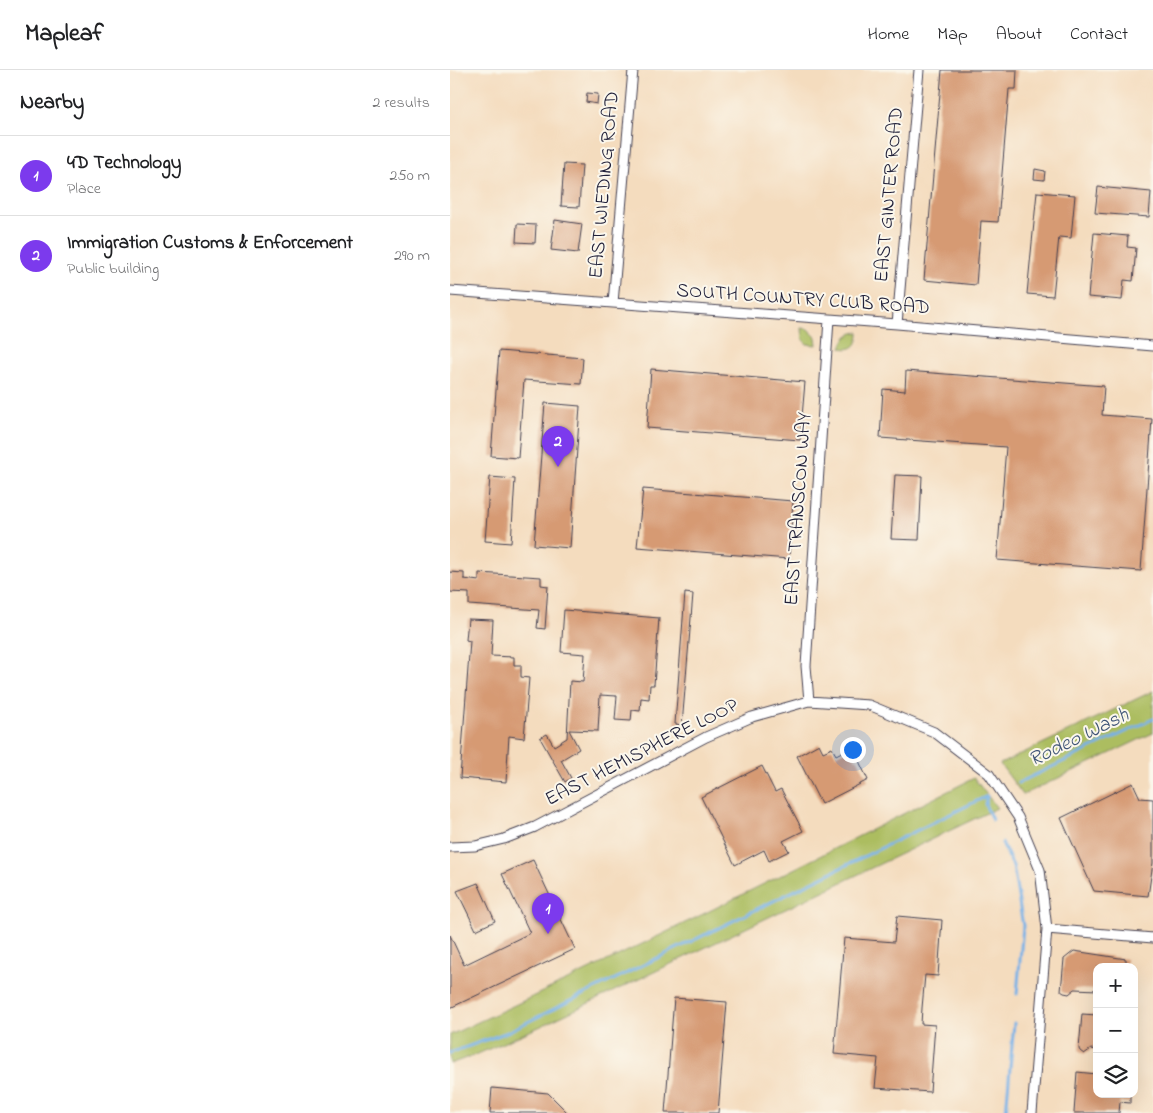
<!DOCTYPE html>
<html lang="en">
<head>
<meta charset="utf-8">
<style>
  body { margin:0; font-family:"Indie Flower",sans-serif; background:#f6f6f6; color:#202124 }
  .controls { position:absolute; right:15px; bottom:15px; display:grid; overflow:hidden; border-radius:10px; box-shadow:0 5px 20px #0002 }
  .controls button { width:45px; height:45px; display:grid; place-items:center; padding:0; border:0; border-bottom:1px solid #e0e0e0; background:#fff; color:#202124; font:25px sans-serif }
  .you { position:absolute; left:402px; top:679px; width:18px; height:18px; margin:-12px; border:4px solid #fff; border-radius:50%; background:#1a73e8; box-shadow:0 0 0 8px #1a73e833 }
  .badge { display:grid; place-items:center; width:32px; height:32px; border-radius:50%; background:#7c3aed; color:#fff; font-size:16px; font-weight:700 }
  .pin { position:absolute; translate:-50% -41px; filter:drop-shadow(0 1px 2px #0008) }
  .pin::after { content:''; position:absolute; top:26px; width:18px; height:15px; background:inherit; clip-path:polygon(0 0,100% 0,50% 100%) }
  .list { margin:0; padding:0; list-style:none }
  h2 { display:flex; justify-content:space-between; align-items:center; height:65px; margin:0; padding:0 20px; font-size:21px }
  h2 small { font-size:16px; font-weight:400; color:#757577 }
  .list li { display:grid; grid-template-columns:32px 1fr auto; gap:15px; align-items:center; box-sizing:border-box; height:80px; padding:0 20px; border-top:1px solid #e0e0e0 }
  .list b { display:block; font-size:19px; white-space:nowrap }
  .list p { margin:0; font-size:16px; white-space:nowrap; color:#757577 }
  .list em { font-size:16px; font-style:normal; color:#757577 }
  .icon { flex:none; width:28px; height:28px; fill:none; stroke:currentColor; stroke-width:2; stroke-linecap:round; stroke-linejoin:round }
  .map { position:relative; flex:none; width:703px; height:1043px; overflow:hidden }
  header { display:flex; align-items:center; gap:30px; box-sizing:border-box; height:70px; padding:0 25px; background:#fff; border-bottom:1px solid #e0e0e0 }
  header strong { font-size:24px }
  nav { display:flex; gap:28px; margin-inline-start:auto; font-size:18px }
  main { display:flex }
  aside { flex:1; background:#fff }
  .map>svg:first-child { display:block }
  .green { fill:#acbd60; stroke:#67704e }
  .lines { fill:none; stroke-linecap:round; stroke-linejoin:round }
  .stream { stroke:#76b1e7; stroke-width:3 }
  .building { fill:#d69a73 }
  .minor-casing { stroke:#423e4f; stroke-width:11 }
  .minor { stroke:#fff; stroke-width:9 }
  .labels { text-anchor:middle; dominant-baseline:central; stroke-width:4; stroke-linejoin:round; paint-order:stroke }
  .street-label { font-size:20px; fill:#22223b; stroke:#fbf7ec }
  .water-label { font-size:21px; font-style:italic; fill:#3f5477; stroke:#fbf7ec }
</style>
</head>
<body>
<header>
<strong>Mapleaf</strong>
<nav><a>Home</a><a>Map</a><a>About</a><a>Contact</a></nav>
</header>
<main>
<aside>
<h2>Nearby<small>2 results</small></h2>
<ul class="list">
<li><span class="badge">1</span><div><b>4D Technology</b><p>Place</p></div><em>250 m</em></li>
<li><span class="badge">2</span><div><b>Immigration Customs &amp; Enforcement</b><p>Public building</p></div><em>290 m</em></li>
</ul>
</aside>
<div class="map">
<svg width="703" height="1043" viewBox="0 0 703 1043">
  <rect width="100%" height="100%" fill="#fbf7ec"/>
  <filter id="ink" filterUnits="userSpaceOnUse"><feTurbulence type="fractalNoise" baseFrequency=".02" numOctaves="2"/><feDisplacementMap in="SourceGraphic" scale="10" xChannelSelector="R" yChannelSelector="G"/><feConvolveMatrix kernelMatrix="1 2 1 2 8 2 1 2 1" color-interpolation-filters="sRGB"/></filter>
  <filter id="wash" filterUnits="userSpaceOnUse"><feTurbulence type="fractalNoise" baseFrequency=".0096" numOctaves="4" result="noise"/><feDisplacementMap in="SourceGraphic" scale="20" xChannelSelector="R" yChannelSelector="G"/><feGaussianBlur stdDeviation="1.12" result="paint"/><feColorMatrix in="noise" values="0 0 0 0 0 0 0 0 0 0 0 0 0 0 0 0 0 1.4 0 .05"/><feComposite in="paint" operator="in"/></filter>
  <g filter="url(#wash)">
    <rect width="100%" height="100%" fill="#f4dcbe"/>
    <!-- green -->
    <path class="green" d="M352,258L358,259L366,267L367,275L357,274L353,270Z
      M409,262C409,274 404,281 391,278C394,268 398,263 409,262Z
      M703,621V663L573,725L550,694Z
      M524,708L547,738L89,957L30,983L0,994V965C177,884 350,796 524,708Z"/>
    <g class="lines">
      <!-- stream -->
      <path class="stream" d="M568,713L703,649
        M537,727L535,734L542,750
        M552,773L563,796L573,856L567,924
        M0,983L55,963L537,726
        M556,1043L564,953"/>
    </g>
    <g id="blocks">
      <!-- building -->
      <path class="building" d="M492,0H567L566,19H559L548,152L531,151L526,215L474,210Z
        M137,23L148,24L147,34L136,32Z
        M114,94L132,95L129,137L111,136Z
        M585,99L595,101L594,110L584,109Z
        M648,117L701,122L699,147L645,143Z
        M587,122L625,125L621,168L609,167L603,226L577,224Z
        M105,150L132,154L128,183L101,180Z
        M67,154L86,155L85,173L66,172Z
        M644,163L678,166L677,177L686,178L683,211L674,210L672,230L638,227Z
        M49,281L133,288L131,314L74,310L68,388L41,386Z
        M201,299L355,312L350,370L197,358Z
        M456,301L654,316L652,345L702,349L691,501L547,490L556,377L430,368L433,319L455,321Z
        M95,333L130,336L120,478L84,475Z
        M445,405L472,406L469,470L441,469Z
        M40,407L65,409L61,473L35,471Z
        M193,419L343,431L339,489L187,477Z
        M0,502L14,503V509L29,511V503L91,507V515L98,516L95,559L87,558L89,540L19,535V523L0,522Z
        M235,523L243,524L232,655L225,654Z
        M114,540L209,548L204,615H200L199,629L191,628L190,641L182,640L181,651L165,650L167,626L150,625L148,661L119,660L129,679L111,690L121,708L115,712L90,668L97,664L104,676L117,668L120,611L133,612L135,584L111,582Z
        M18,549L43,550L41,586L64,587V595H71V607L79,608L74,668L59,666L56,712L10,708L20,571L16,570Z
        M369,674L373,682L382,678L386,685L400,678L406,690L408,689L418,710L371,734L347,686Z
        M312,696L325,722L331,719L353,761L333,771L339,781L319,791L314,780L285,795L251,727Z
        M683,713L690,728L703,729V793L698,826L644,821L611,748Z
        M83,790L125,879L0,938V865L14,895L80,863L52,804Z
        M28,813L45,851L26,860L7,821Z
        M447,846L492,850L488,906L475,905L472,938L471,954L485,955L480,1022L425,1018L428,988L384,984L394,868L444,872Z
        M624,881L676,889V897H647V920L625,919L619,924L614,923L611,921L614,889Z
        M224,928L277,932L268,1043H215Z
        M632,944L647,945V980L641,979L634,984L630,981L629,979Z
        M627,1002L647,1004V1024H680V1033L670,1032L669,1043H624Z
        M42,1018L98,1023L118,1043H40Z"/>
    </g>
  </g>
  <g filter="url(#ink)">
    <use href="#blocks" fill-opacity="0" stroke="#423e4f" stroke-width="1"/>
    <g class="lines">
      <!-- minor casing -->
      <g class="minor-casing">
        <path id="minor" d="M0,221L447,254L703,276
          M163,233L183,0
          M447,254L469,0
          M359,631L356,596L379,249
          M0,777L25,776L54,769L85,757L256,667L302,647L359,631L419,635L484,662L539,704L568,747L590,800L597,859L582,1043
          M597,859L703,868"/>
      </g>
      <!-- minor -->
      <use href="#minor" class="minor"/>
    </g>
  </g>
  <g class="labels">
    <!-- street labels -->
    <g class="street-label">
      <text transform="translate(155 115) rotate(-85)">EAST WIEDING ROAD</text>
      <text transform="translate(440 125) rotate(-85)">EAST GINTER ROAD</text>
      <text transform="translate(353 230) rotate(4)">SOUTH COUNTRY CLUB ROAD</text>
      <text transform="translate(349 439) rotate(-86)">EAST TRANSCON WAY</text>
      <text transform="translate(192 683) rotate(-27)">EAST HEMISPHERE LOOP</text>
    </g>
    <!-- water labels -->
    <g class="water-label">
      <text transform="translate(629 668) rotate(-26)">Rodeo Wash</text>
    </g>
  </g>
</svg>
<div class="controls">
<button>+</button>
<button>−</button>
<button><svg class="icon" aria-label="layers" viewBox="0 0 24 24"><path d="M12 4l9 5-9 5-9-5zM3 14l9 5 9-5"/></svg></button>
</div>
<div class="you"></div>
<div class="pin badge" style="left:98px;top:864px">1</div>
<div class="pin badge" style="left:108px;top:397px">2</div>
</div>
</main>
</body>
</html>
